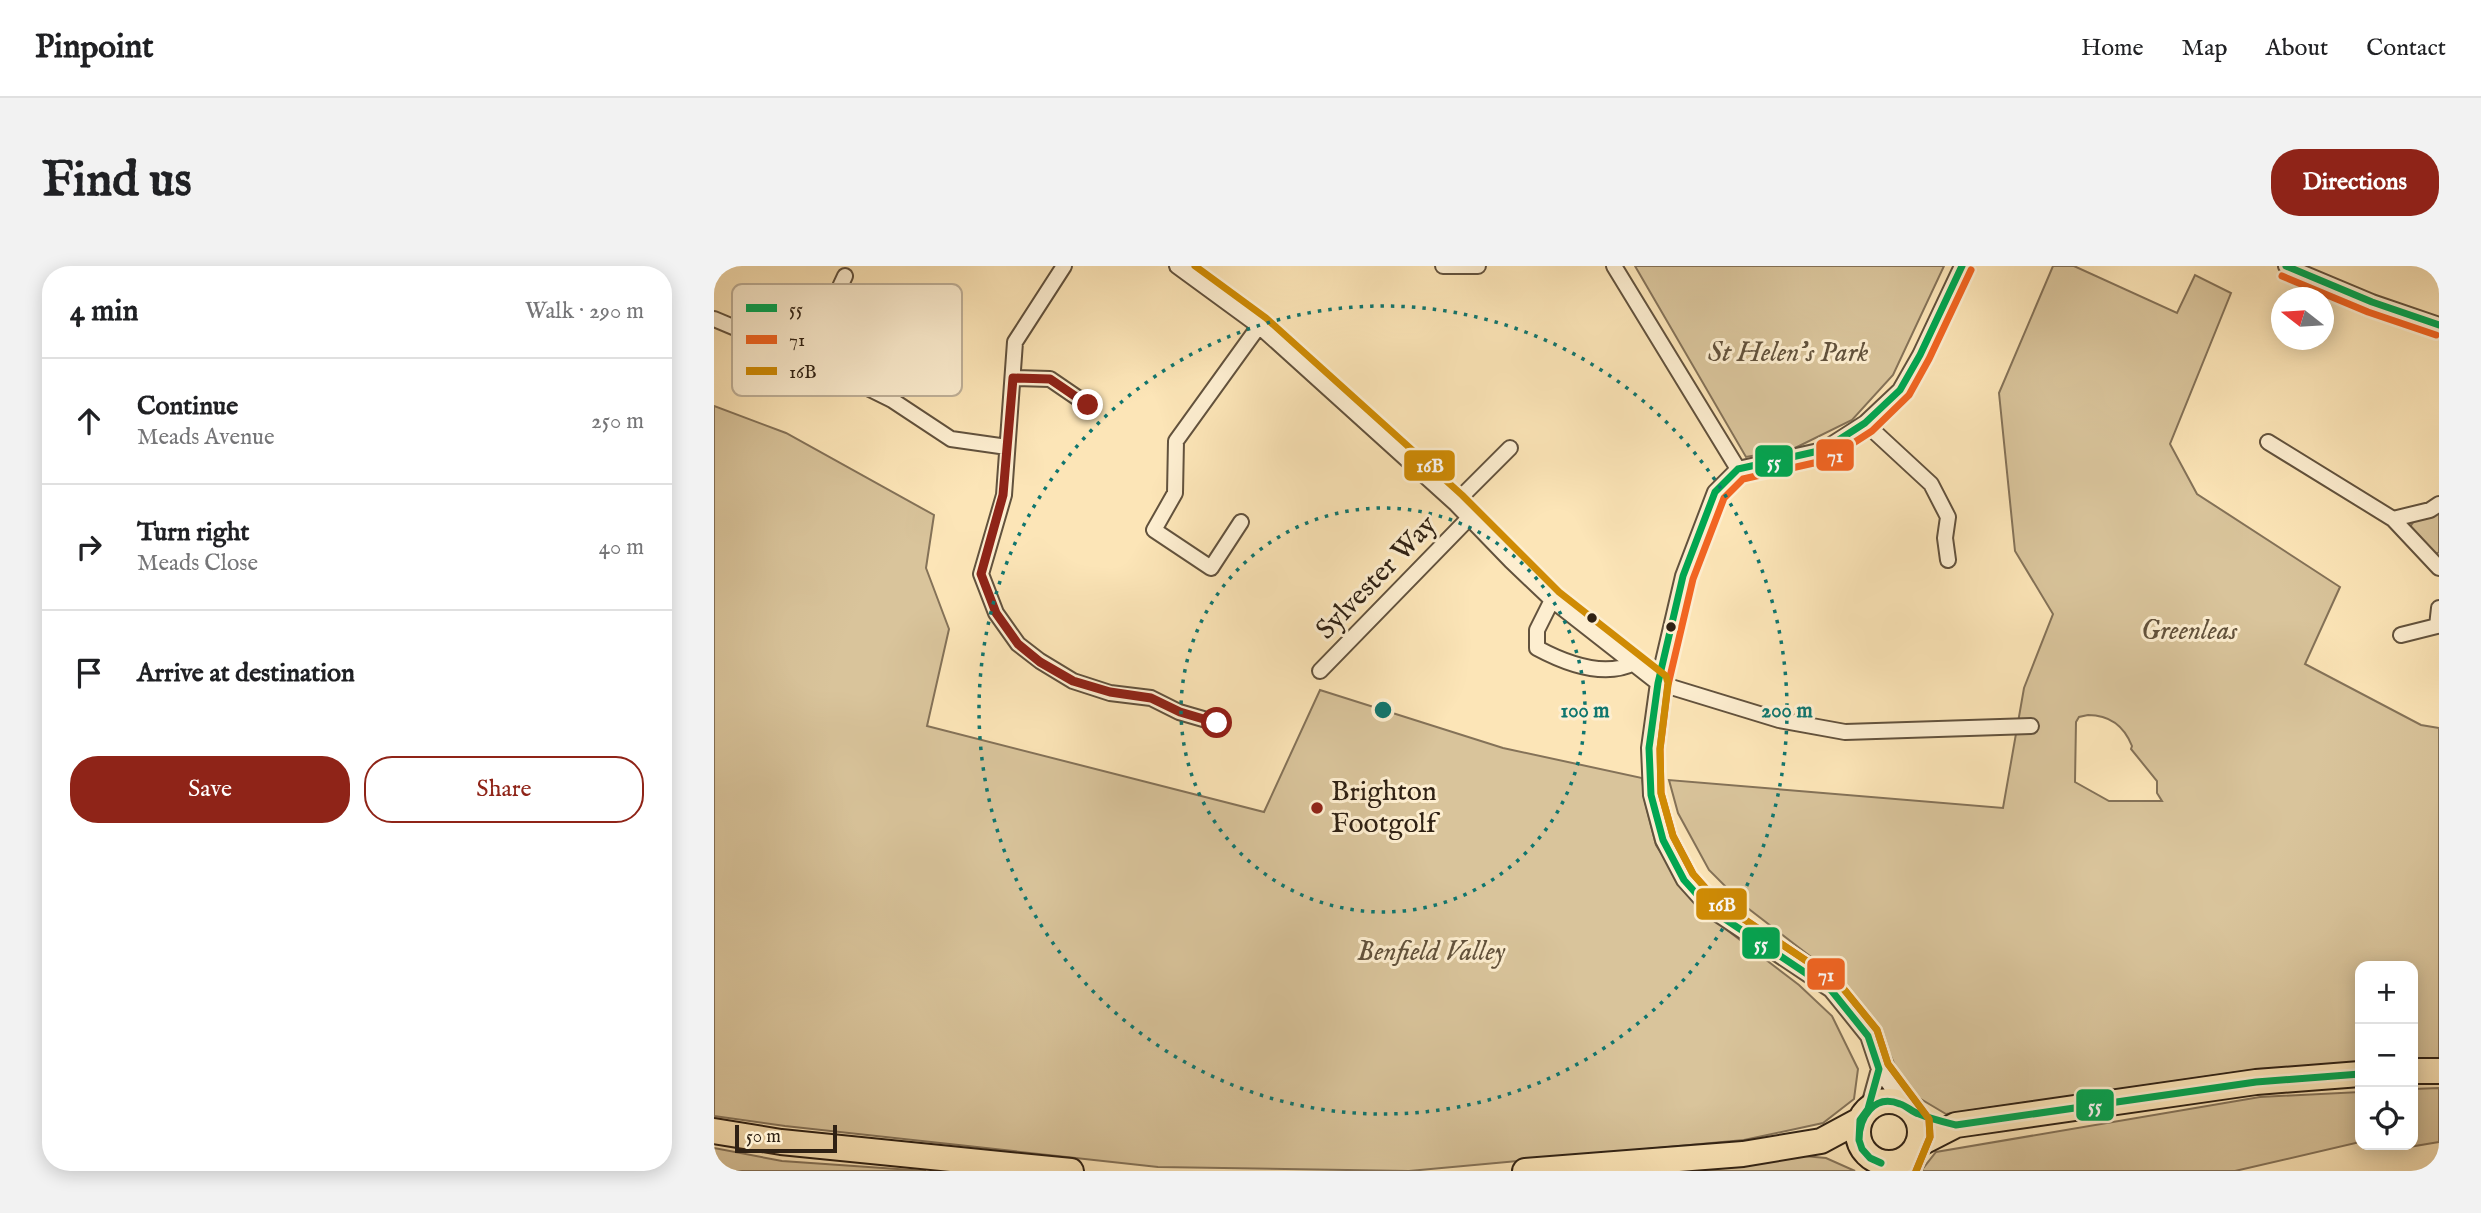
<!DOCTYPE html>
<html lang="en">
<head>
<meta charset="utf-8">
<style>
  body { margin:0; font-family:"IM FELL English",serif; background:#f2f2f2; color:#202124 }
  .controls { position:absolute; right:21px; bottom:21px; display:grid; overflow:hidden; border-radius:14px; box-shadow:0 4px 18px #0003 }
  .controls button { width:63px; height:63px; display:grid; place-items:center; padding:0; border:0; border-bottom:2px solid #e0e0e0; background:#fff; color:#202124; font:35px sans-serif }
  .compass { position:absolute; left:1557px; top:21px; width:63px; height:63px; border-radius:50%; background:#fff; box-shadow:0 4px 18px #0003; rotate:287deg }
  .scale { position:absolute; left:21px; bottom:18px; width:102px; box-sizing:border-box; padding-left:7px; border:4px solid #2f2114; border-top:0; font-size:19px; line-height:24px; white-space:nowrap; color:#2f2114; -webkit-text-stroke:5px #fdeed0; paint-order:stroke }
  .stop { position:absolute; width:21px; height:21px; margin:-16px; border:5px solid #8f2418; border-radius:50%; background:#fff }
  .stop.end { background:#8f2418; border-color:#fff; box-shadow:0 2px 7px #0008 }
  .list { margin:0; padding:0; list-style:none }
  h2 { display:flex; justify-content:space-between; align-items:center; height:91px; margin:0; padding:0 28px; font-size:30px }
  h2 small { font-size:23px; font-weight:400; color:#757577 }
  .list li { display:grid; grid-template-columns:46px 1fr auto; gap:21px; align-items:center; box-sizing:border-box; height:126px; padding:0 28px; border-top:2px solid #e0e0e0 }
  .list b { display:block; font-size:26px; white-space:nowrap }
  .list p { margin:0; font-size:23px; white-space:nowrap; color:#757577 }
  .list em { font-size:23px; font-style:normal; color:#757577 }
  .actions { display:flex; gap:14px; padding:21px 28px }
  .actions a { flex:1; padding:16px 0; border:2px solid #8f2418; border-radius:28px; text-align:center; font-size:24px; color:#8f2418 }
  .actions .main { background:#8f2418; color:#fff }
  .icon { flex:none; width:38px; height:38px; fill:none; stroke:currentColor; stroke-width:2; stroke-linecap:round; stroke-linejoin:round }
  .map { position:relative; flex:none; width:1725px; height:905px; overflow:hidden; border-radius:28px }
  header { display:flex; align-items:center; gap:42px; box-sizing:border-box; height:98px; padding:0 35px; background:#fff; border-bottom:2px solid #e0e0e0 }
  header strong { font-size:33px }
  nav { display:flex; gap:38px; margin-inline-start:auto; font-size:24px }
  .intro { display:flex; align-items:center; justify-content:space-between; box-sizing:border-box; height:168px; padding:0 42px }
  h1 { margin:0; font-size:49px }
  .button { padding:18px 32px; border-radius:28px; background:#8f2418; color:#fff; font-size:24px; font-weight:700 }
  main { display:flex; gap:42px; padding:0 42px }
  aside { flex:1; background:#fff; border-radius:28px; box-shadow:0 4px 18px #0003 }
  .map>svg:first-child { display:block }
  .green { fill:#d9c49b; stroke:#847258; stroke-width:2; fill-rule:evenodd }
  .lines { fill:none; stroke-linecap:round; stroke-linejoin:round }
  .minor-casing { stroke:#62523d; stroke-width:18 }
  .tertiary-casing { stroke:#62523d; stroke-width:21 }
  .trunk-casing { stroke:#2f2114; stroke-width:28 }
  .minor { stroke:#fdeed0; stroke-width:14 }
  .tertiary { stroke:#fdeed0; stroke-width:18 }
  .trunk { stroke:#fce5b7; stroke-width:24 }
  .bus-1-casing { stroke:#fdeed0; stroke-width:12 }
  .bus-2-casing { stroke:#fdeed0; stroke-width:12 }
  .bus-3-casing { stroke:#fdeed0; stroke-width:12 }
  .bus-1 { stroke:#00a651; stroke-width:7 }
  .bus-2 { stroke:#f26522; stroke-width:7 }
  .bus-3 { stroke:#cf8b04; stroke-width:7 }
  .route { stroke:#8f2418; stroke-width:9 }
  .ring { fill:none; stroke:#0f766e; stroke-width:3.5; stroke-dasharray:3.5 7 }
  .bus-dot { fill:#2f2114; stroke:#fdeed0; stroke-width:2.5 }
  .poi-dot { fill:#8f2418; stroke:#fdeed0; stroke-width:2.5 }
  .labels { text-anchor:middle; dominant-baseline:central; stroke-width:6; stroke-linejoin:round; paint-order:stroke }
  .park-label { font-size:28px; font-style:italic; fill:#62523c; stroke:#fdeed0 }
  .street-label { font-size:28px; fill:#2f2114; stroke:#fdeed0 }
  .poi-label { font-size:28px; fill:#2f2114; stroke:#fdeed0; text-anchor:start }
  .key { fill:#fdeed0; stroke:#bfb098; stroke-width:2 }
  .key-label { font-size:19px; fill:#2f2114 }
  .centre { fill:#0f766e; stroke:#fdeed0; stroke-width:3.5 }
  .ring-label { font-size:21px; text-anchor:middle; font-weight:bold; fill:#0f766e; stroke:#fdeed0; stroke-width:6; stroke-linejoin:round; paint-order:stroke }
  .line-badge { stroke:#fdeed0; stroke-width:2.5 }
  .badge-label { font-size:19px; text-anchor:middle; font-weight:bold; fill:#fff }
</style>
</head>
<body>
<header>
<strong>Pinpoint</strong>
<nav><a>Home</a><a>Map</a><a>About</a><a>Contact</a></nav>
</header>
<div class="intro"><h1>Find us</h1><a class="button">Directions</a></div>
<main>
<aside>
<h2>4 min<small>Walk · 290 m</small></h2>
<ul class="list">
<li><svg class="icon" aria-label="ahead" viewBox="0 0 24 24"><path d="M12 20V5M6 11l6-6 6 6"/></svg><div><b>Continue</b><p>Meads Avenue</p></div><em>250 m</em></li>
<li><svg class="icon" aria-label="right" viewBox="0 0 24 24"><path d="M7 20v-9h11M14 6l5 5-5 5"/></svg><div><b>Turn right</b><p>Meads Close</p></div><em>40 m</em></li>
<li><svg class="icon" aria-label="arrive" viewBox="0 0 24 24"><path d="M6 21V4h12l-3 4 3 4H6"/></svg><div><b>Arrive at destination</b></div></li>
</ul>
<div class="actions"><a class="main">Save</a><a>Share</a></div>
</aside>
<div class="map">
<svg width="1725" height="905" viewBox="0 0 1725 905">
  <rect width="100%" height="100%" fill="#fce5b7"/>
  <filter id="stains"><feTurbulence type="fractalNoise" baseFrequency=".00286" numOctaves="4"/><feColorMatrix values="0 0 0 0 .2 0 0 0 0 .09 0 0 0 0 .02 0 0 0 .5 -.17"/></filter>
  <radialGradient id="worn" r=".72"><stop offset=".6" stop-color="#630" stop-opacity="0"/><stop offset="1" stop-color="#630" stop-opacity=".3"/></radialGradient>
  <!-- green -->
  <path class="green" d="M921,0H1230L1179,109L1138,154L1081,182L1032,191Z
    M1339,0H1360L1463,47L1481,9L1517,27L1456,178L1483,228L1626,321L1591,398L1707,459L1725,462V797L1699,798V700H1646V800L1545,803L1232,848L1200,829L1189,818L1168,770L1137,727L1114,704L1031,640L995,604L964,547L955,514L1289,542L1310,422L1339,348L1301,285L1285,127ZM1374,449C1395,449 1410,460 1418,480L1417,483L1443,515V527L1448,535H1395L1361,516L1362,456L1365,451Z
    M0,140L72,167L220,249L212,302L235,363L213,460L550,546L606,424L789,482L928,512L931,536L942,579L975,630L1013,664L1085,719L1118,750L1144,803L1140,833L1109,857L1030,874L695,905L444,901L71,860L0,850Z
    M1723,246L1725,247V286L1722,288L1715,286L1696,261L1700,255Z
    M1725,822V876L1695,881V879H1699V823Z
    M1646,826V876L1521,905H1207L1222,886L1546,831Z
    M0,882L68,895L212,905H0Z
    M1067,888L1112,892L1141,905H902Z"/>
  <g class="lines">
    <!-- minor casing -->
    <g class="minor-casing">
      <path id="minor" d="M350,0L301,76L290,229L267,308L282,347L304,378L326,395L359,415L396,427L437,432L465,446L503,457
        M463,0L545,60L741,237L797,295L838,334L944,417L1065,454L1131,466L1317,460
        M729,0H764
        M900,0L1024,203
        M1572,0L1658,36L1725,59
        M0,53L93,92L178,134L237,173L293,181
        M93,92L131,10
        M299,112L336,113L374,139
        M1151,157L1217,218L1234,251L1231,272L1234,294
        M1554,176L1679,253L1716,244L1725,238
        M741,237L796,182
        M1679,253L1725,302
        M527,256L497,302L440,264L461,227L462,175L545,60
        M838,334L823,364V382C851,397 890,412 920,397
        M1723,360L1725,342
        M1687,369L1723,360
        M606,405L755,252
        M1189,838L1165,803L1154,770L1117,724L996,643L970,614L949,574L937,529L935,482L944,417L969,310L1001,226L1024,203L1109,184L1151,157L1186,124L1206,89L1248,0
        M1154,843L1165,803"/>
    </g>
    <!-- tertiary casing -->
    <g class="tertiary-casing">
      <path id="tertiary" d="M1167,897L1170,905
        M1191,905L1196,889"/>
    </g>
    <!-- trunk casing -->
    <g class="trunk-casing">
      <path id="trunk" d="M1699,805H1725
        M1144 866a31 31 0 1 1 62 0a31 31 0 1 1-62 0Z
        M0,865L67,876L357,905
        M1203,879L1242,859L1542,816L1646,808
        M811,905L1029,888L1107,875L1146,854"/>
    </g>
    <!-- minor -->
    <use href="#minor" class="minor"/>
    <!-- tertiary -->
    <use href="#tertiary" class="tertiary"/>
    <!-- trunk -->
    <use href="#trunk" class="trunk"/>
    <!-- bus-1 casing -->
    <g class="bus-1-casing">
      <path id="bus-1" d="M1572,0L1658,36L1725,59
        M1145,874C1145,852 1160,827 1186,838C1193,840 1198,846 1205,848C1217,853 1230,856 1242,859L1542,816L1646,808
        M1167,897L1156,892L1148,883L1145,874L1146,854L1154,843L1165,803L1154,770L1117,724L996,643L970,614L949,574L937,529L935,482L944,417L969,310L1001,226L1024,203L1109,184L1151,157L1186,124L1206,89L1248,0"/>
    </g>
    <!-- bus-2 casing -->
    <g class="bus-2-casing">
      <path id="bus-2" d="M1568,10L1654,46L1722,69
        M1202,905L1216,871L1215,853L1174,798L1163,764L1124,716L1003,635L979,608L959,570L947,527L946,483L954,419L979,313L1010,232L1029,213L1113,194L1158,165L1195,129L1215,93L1257,4"/>
    </g>
    <!-- bus-3 casing -->
    <g class="bus-3-casing">
      <path id="bus-3" d="M481,0L552,52L748,229L845,326L952,410L954,417L946,483L947,527L959,570L979,608L1003,635L1124,716L1163,764L1174,798L1215,853L1216,871L1202,905"/>
    </g>
    <!-- bus-1 -->
    <use href="#bus-1" class="bus-1"/>
    <!-- bus-2 -->
    <use href="#bus-2" class="bus-2"/>
    <!-- bus-3 -->
    <use href="#bus-3" class="bus-3"/>
  </g>
  <g class="lines">
    <!-- route -->
    <path class="route" d="M374,139L336,113L299,112L289,229L267,308L282,347L304,378L326,396L359,415L396,426L437,432L466,446L503,457"/>
  </g>
  <!-- distance rings -->
  <g class="ring">
    <circle cx="669" cy="444" r="202"/>
    <circle cx="669" cy="444" r="404"/>
  </g>
  <!-- markers -->
  <g class="bus-dot">
    <circle cx="878" cy="352" r="6"/>
    <circle cx="957" cy="361" r="6"/>
  </g>
  <circle class="poi-dot" cx="603" cy="542" r="7"/>
  <g class="labels">
    <!-- park labels -->
    <g class="park-label">
      <text x="1074" y="87">St Helen's Park</text>
      <text x="1475" y="365">Greenleas</text>
      <text x="717" y="686">Benfield Valley</text>
    </g>
    <!-- street labels -->
    <g class="street-label">
      <text transform="translate(663 312) rotate(-46)">Sylvester Way</text>
    </g>
    <!-- poi labels -->
    <g class="poi-label">
      <text x="617" y="526">Brighton<tspan x="617" dy="32">Footgolf</tspan></text>
    </g>
  </g>
  <!-- legend -->
  <rect x="18" y="18" width="230" height="112" rx="10" class="key"/>
  <rect x="32" y="38" width="31" height="8" fill="#00a651"/>
  <rect x="32" y="69" width="31" height="9" fill="#f26522"/>
  <rect x="32" y="101" width="31" height="8" fill="#cf8b04"/>
  <g class="key-label">
    <text x="75" y="49">55</text>
    <text x="75" y="80">71</text>
    <text x="75" y="112">16B</text>
  </g>
  <circle cx="669" cy="444" r="10" class="centre"/>
  <g class="ring-label">
    <text x="871" y="451">100 m</text>
    <text x="1073" y="451">200 m</text>
  </g>
  <g class="line-badge">
    <rect x="1101" y="172" width="40" height="34" rx="7" fill="#f26522"/>
    <rect x="1040" y="178" width="40" height="34" rx="7" fill="#00a651"/>
    <rect x="689" y="183" width="53" height="33" rx="7" fill="#cf8b04"/>
    <rect x="981" y="621" width="53" height="34" rx="7" fill="#cf8b04"/>
    <rect x="1027" y="660" width="40" height="34" rx="7" fill="#00a651"/>
    <rect x="1092" y="691" width="40" height="34" rx="7" fill="#f26522"/>
    <rect x="1361" y="822" width="40" height="34" rx="7" fill="#00a651"/>
  </g>
  <g class="badge-label">
    <text x="1121" y="196">71</text>
    <text x="1060" y="202">55</text>
    <text x="716" y="206">16B</text>
    <text x="1008" y="645">16B</text>
    <text x="1047" y="684">55</text>
    <text x="1112" y="715">71</text>
    <text x="1381" y="846">55</text>
  </g>
  <rect width="100%" height="100%" filter="url(#stains)"/>
  <rect width="100%" height="100%" fill="url(#worn)"/>
</svg>
<div class="controls">
<button>+</button>
<button>−</button>
<button><svg class="icon" aria-label="locate" viewBox="0 0 24 24"><circle cx="12" cy="12" r="6"/><path d="M12 2v4M12 18v4M2 12h4M18 12h4"/></svg></button>
</div>
<svg class="compass" viewBox="-18 -18 36 36"><path d="M0-13l5 13h-10z" fill="#e53935"/><path d="M0 13l5-13h-10z" fill="#757577"/></svg>
<div class="scale">50 m</div>
<div class="stop" style="left:503px;top:457px"></div>
<div class="stop end" style="left:374px;top:139px"></div>
</div>
</main>
</body>
</html>
